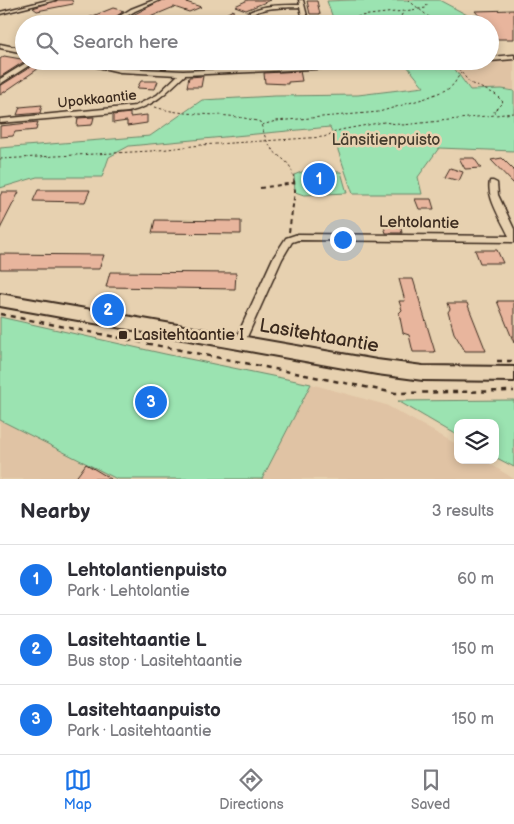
<!DOCTYPE html>
<html lang="en">
<head>
<meta charset="utf-8">
<style>
  body { margin:0; font-family:"Balsamiq Sans",sans-serif; background:#f2f2f3; color:#2b2b33 }
  .controls { position:absolute; right:15px; bottom:15px; display:grid; overflow:hidden; border-radius:10px; box-shadow:0 2px 8px #0003 }
  .controls button { width:45px; height:45px; display:grid; place-items:center; padding:0; border:0; border-bottom:1px solid #e1e1e2; background:#fff; color:#2b2b33; font:25px sans-serif }
  .you { position:absolute; left:342px; top:239px; width:18px; height:18px; margin:-12px; border:4px solid #fff; border-radius:50%; background:#1a73e8; box-shadow:0 0 0 8px #1a73e833 }
  .badge { display:grid; place-items:center; width:32px; height:32px; border-radius:50%; background:#1a73e8; color:#fff; font-size:16px; font-weight:700 }
  .pin { position:absolute; translate:-50% -50%; border:2px solid #fff; box-shadow:0 1px 5px #0006 }
  .list { margin:0; padding:0; list-style:none }
  h2 { display:flex; justify-content:space-between; align-items:center; height:65px; margin:0; padding:0 20px; font-size:21px }
  h2 small { font-size:16px; font-weight:400; color:#7c7c81 }
  .list li { display:grid; grid-template-columns:32px 1fr auto; gap:15px; align-items:center; box-sizing:border-box; height:70px; padding:0 20px; border-top:1px solid #e1e1e2 }
  .list b { display:block; font-size:19px; white-space:nowrap }
  .list p { margin:0; font-size:16px; white-space:nowrap; color:#7c7c81 }
  .list em { font-size:16px; font-style:normal; color:#7c7c81 }
  .icon { flex:none; width:28px; height:28px; fill:none; stroke:currentColor; stroke-width:2; stroke-linecap:round; stroke-linejoin:round }
  .map { position:relative; flex:none; width:514px; height:479px; overflow:hidden }
  .search { position:absolute; background:#fff; box-shadow:0 2px 8px #0003; left:15px; right:15px; top:15px; height:55px; display:flex; align-items:center; gap:12px; box-sizing:border-box; padding:0 18px; border-radius:28px; color:#7c7c81; font-size:19px }
  .sheet { height:275px; background:#fff }
  nav { display:flex; justify-content:space-around; align-items:center; box-sizing:border-box; height:70px; border-top:1px solid #e1e1e2; background:#fff; font-size:14px; color:#7c7c81 }
  nav a { display:grid; justify-items:center; gap:2px }
  nav .on { color:#1a73e8 }
  .map>svg:first-child { display:block }
  .built { fill:#e0c3a4 }
  .green { fill:#9be3b1; stroke:#6b8668 }
  .building { fill:#e8b59d; stroke:#3b2a1e }
  .lines { fill:none; stroke-linecap:round; stroke-linejoin:round }
  .street-casing { stroke:#3b2a1e; stroke-width:3 }
  .secondary-casing { stroke:#3b2a1e; stroke-width:4 }
  .path-far2 { stroke:#3b2a1e; stroke-width:1; stroke-dasharray:2.5 2.5; stroke-linecap:butt }
  .path-far1 { stroke:#3b2a1e; stroke-width:2; stroke-dasharray:4 4; stroke-linecap:butt }
  .path { stroke:#3b2a1e; stroke-width:2.5; stroke-dasharray:5 5; stroke-linecap:butt }
  .street { fill:#e7d1b0; fill-rule:evenodd }
  .secondary { fill:#e7d1b0; fill-rule:evenodd }
  .poi-dot { fill:#3b2a1e; stroke:#e7d1b0; stroke-width:2 }
  .labels { text-anchor:middle; dominant-baseline:central; stroke-width:5; stroke-linejoin:round; paint-order:stroke }
  .far-street-label { font-size:14px; fill:#3b2a1e; stroke:#e7d1b0 }
  .park-label { font-size:16px; fill:#453c2d; stroke:#e7d1b0 }
  .street-label { font-size:16px; fill:#3b2a1e; stroke:#e7d1b0 }
  .poi-label { font-size:16px; fill:#3b2a1e; stroke:#e7d1b0; text-anchor:start }
  .near-street-label { font-size:19px; fill:#3b2a1e; stroke:#e7d1b0 }
</style>
</head>
<body>
<div class="map">
<svg width="514" height="479" viewBox="0 0 514 479">
  <rect width="100%" height="100%" fill="#e7d1b0"/>
  <filter id="ink" filterUnits="userSpaceOnUse"><feTurbulence type="fractalNoise" baseFrequency=".02" numOctaves="2"/><feDisplacementMap in="SourceGraphic" scale="10" xChannelSelector="R" yChannelSelector="G"/><feConvolveMatrix kernelMatrix="1 2 1 2 8 2 1 2 1" color-interpolation-filters="sRGB"/></filter>
  <g filter="url(#ink)">
    <!-- built -->
    <path class="built" d="M514,60V91L502,89L470,90L451,64Z
      M311,384L386,405L458,445V460H484L514,479H262Z
      M0,420L117,479H0Z"/>
    <!-- green -->
    <path class="green" d="M350,0H439L473,18L478,24L310,22V19L333,18L327,1Z
      M451,64L470,90L502,89L514,91V151L439,148L418,177L422,194H353L330,127L129,146L109,157L102,177H37L0,188V148L150,136L202,100L275,96L358,95L424,87L407,66Z
      M304,171L341,172L347,193L304,195L295,192L294,175Z
      M0,317L165,354L311,384L262,479H117L0,420Z
      M514,400V467L495,457V423H458V436L398,401Z"/>
    <!-- building -->
    <path class="building" d="M58,0H72L73,4L37,11L33,8Z
      M162,0H190L186,2L201,7L189,12L174,7L143,20L131,16Z
      M248,0H271L246,10L235,6Z
      M307,1H317L320,14H310Z
      M113,8L124,11L105,24H83L92,19L88,18Z
      M233,10L234,24L222,23V16Z
      M514,10V39H490V24H486L475,11Z
      M4,56L21,59L25,61L0,77V59Z
      M262,61H298V64L263,65Z
      M37,63L45,64L0,95V86Z
      M300,71L302,81L288,82V84L265,83L264,73Z
      M203,76L201,87H187L189,77Z
      M141,81H158L155,89L137,88Z
      M42,105L40,113L17,115L20,107Z
      M130,113V117L147,115V123L127,126V121L113,123V115Z
      M94,117L92,125L77,126L78,118Z
      M38,122L36,130L15,132L13,136L0,137V126Z
      M459,158H474L481,168L465,169Z
      M502,158L514,170V184L491,160Z
      M450,168L463,172L459,181L445,177Z
      M38,190H90L85,202L33,201Z
      M2,192H19L0,229V196Z
      M415,199H431L434,209H419Z
      M155,220L241,221V234L152,233Z
      M383,224H400L402,233H386Z
      M475,250H497L503,263H480Z
      M0,254L104,255L99,269H0Z
      M110,272L236,273L235,289L106,287Z
      M399,279H413L435,352H413L409,335L403,333L399,313L402,310L399,301H405Z
      M497,301H514V343Z
      M448,303H467L486,351H465L454,333L448,312L450,309Z
      M86,464L111,479H75Z"/>
    <g class="lines">
      <!-- street casing -->
      <g class="street-casing">
        <path id="street" d="M48,0H56L0,14V12Z
          M154,0H160L135,11L113,24H107L131,9Z
          M299,0H303L309,24H304L300,7C281,8 260,6 245,19V24H239L240,18C257,4 279,5 300,5Z
          M0,44L24,49V53L0,48Z
          M514,55V59L490,61V57Z
          M29,61H36L0,84V79Z
          M71,61H84L120,68L183,71L398,61H443L440,63L185,75C166,93 154,106 128,112L0,123V119L135,106L157,95L178,75L120,72Z
          M490,181H493L497,183L498,195L514,229V242L298,240L292,242L282,259L243,346L239,347L235,346L234,343L273,258L286,238L298,234L509,236C502,221 486,197 490,181Z"/>
      </g>
      <!-- secondary casing -->
      <g class="secondary-casing">
        <path id="secondary" d="M0,294L377,360L423,366L514,367V381L423,380L377,374L0,306Z"/>
      </g>
      <!-- path-far2 -->
      <path class="path-far2" d="M408,0L429,17L447,24
        M401,16L404,11L426,8L427,4
        M351,22L350,20L360,16L404,11
        M452,61L470,83L495,94L503,102L494,111L495,115
        M155,107C189,118 226,111 260,122C263,129 265,139 269,145C279,161 292,158 294,181
        M262,125L276,121L379,112L426,98L448,89L454,84L461,72
        M0,159L151,151L201,145L324,137L340,130L384,122L403,125L514,113"/>
      <!-- path-far1 -->
      <path class="path-far1" d="M260,188L294,183
        M289,232L295,192L294,180"/>
      <!-- path -->
      <path class="path" d="M0,314L395,393L514,391
        M497,361H514"/>
      <!-- street -->
      <use href="#street" class="street"/>
      <!-- secondary -->
      <use href="#secondary" class="secondary"/>
    </g>
  </g>
  <!-- markers -->
  <rect class="poi-dot" x="118" y="330" width="10" height="10" rx="2.5"/>
  <g class="labels">
    <!-- far-street labels -->
    <g class="far-street-label">
      <text transform="translate(97 99) rotate(-6)">Upokkaantie</text>
    </g>
    <!-- park labels -->
    <g class="park-label">
      <text x="386" y="140">Länsitienpuisto</text>
    </g>
    <!-- street labels -->
    <g class="street-label">
      <text transform="translate(419 223) rotate(1)">Lehtolantie</text>
    </g>
    <!-- poi labels -->
    <g class="poi-label">
      <text x="133" y="335">Lasitehtaantie I</text>
    </g>
    <!-- near-street labels -->
    <g class="near-street-label">
      <text transform="translate(319 336) rotate(10)">Lasitehtaantie</text>
    </g>
  </g>
</svg>
<div class="controls">
<button><svg class="icon" aria-label="layers" viewBox="0 0 24 24"><path d="M12 4l9 5-9 5-9-5zM3 14l9 5 9-5"/></svg></button>
</div>
<div class="you"></div>
<div class="pin badge" style="left:319px;top:179px">1</div>
<div class="pin badge" style="left:108px;top:310px">2</div>
<div class="pin badge" style="left:151px;top:402px">3</div>
<div class="search"><svg class="icon" aria-label="search" viewBox="0 0 24 24"><circle cx="10" cy="10" r="6"/><path d="M15 15l6 6"/></svg>Search here</div>
</div>
<section class="sheet">
<h2>Nearby<small>3 results</small></h2>
<ul class="list">
<li><span class="badge">1</span><div><b>Lehtolantienpuisto</b><p>Park · Lehtolantie</p></div><em>60 m</em></li>
<li><span class="badge">2</span><div><b>Lasitehtaantie L</b><p>Bus stop · Lasitehtaantie</p></div><em>150 m</em></li>
<li><span class="badge">3</span><div><b>Lasitehtaanpuisto</b><p>Park · Lasitehtaantie</p></div><em>150 m</em></li>
</ul>
</section>
<nav>
<a class="on"><svg class="icon" aria-label="map" viewBox="0 0 24 24"><path d="M3 6l6-2 6 2 6-2v14l-6 2-6-2-6 2zM9 4v14M15 6v14"/></svg>Map</a>
<a><svg class="icon" aria-label="directions" viewBox="0 0 24 24"><path d="M12 3l9 9-9 9-9-9zM9 14v-3h6M13 9l2 2-2 2"/></svg>Directions</a>
<a><svg class="icon" aria-label="saved" viewBox="0 0 24 24"><path d="M7 4h10v16l-5-4-5 4z"/></svg>Saved</a>
</nav>
</body>
</html>
